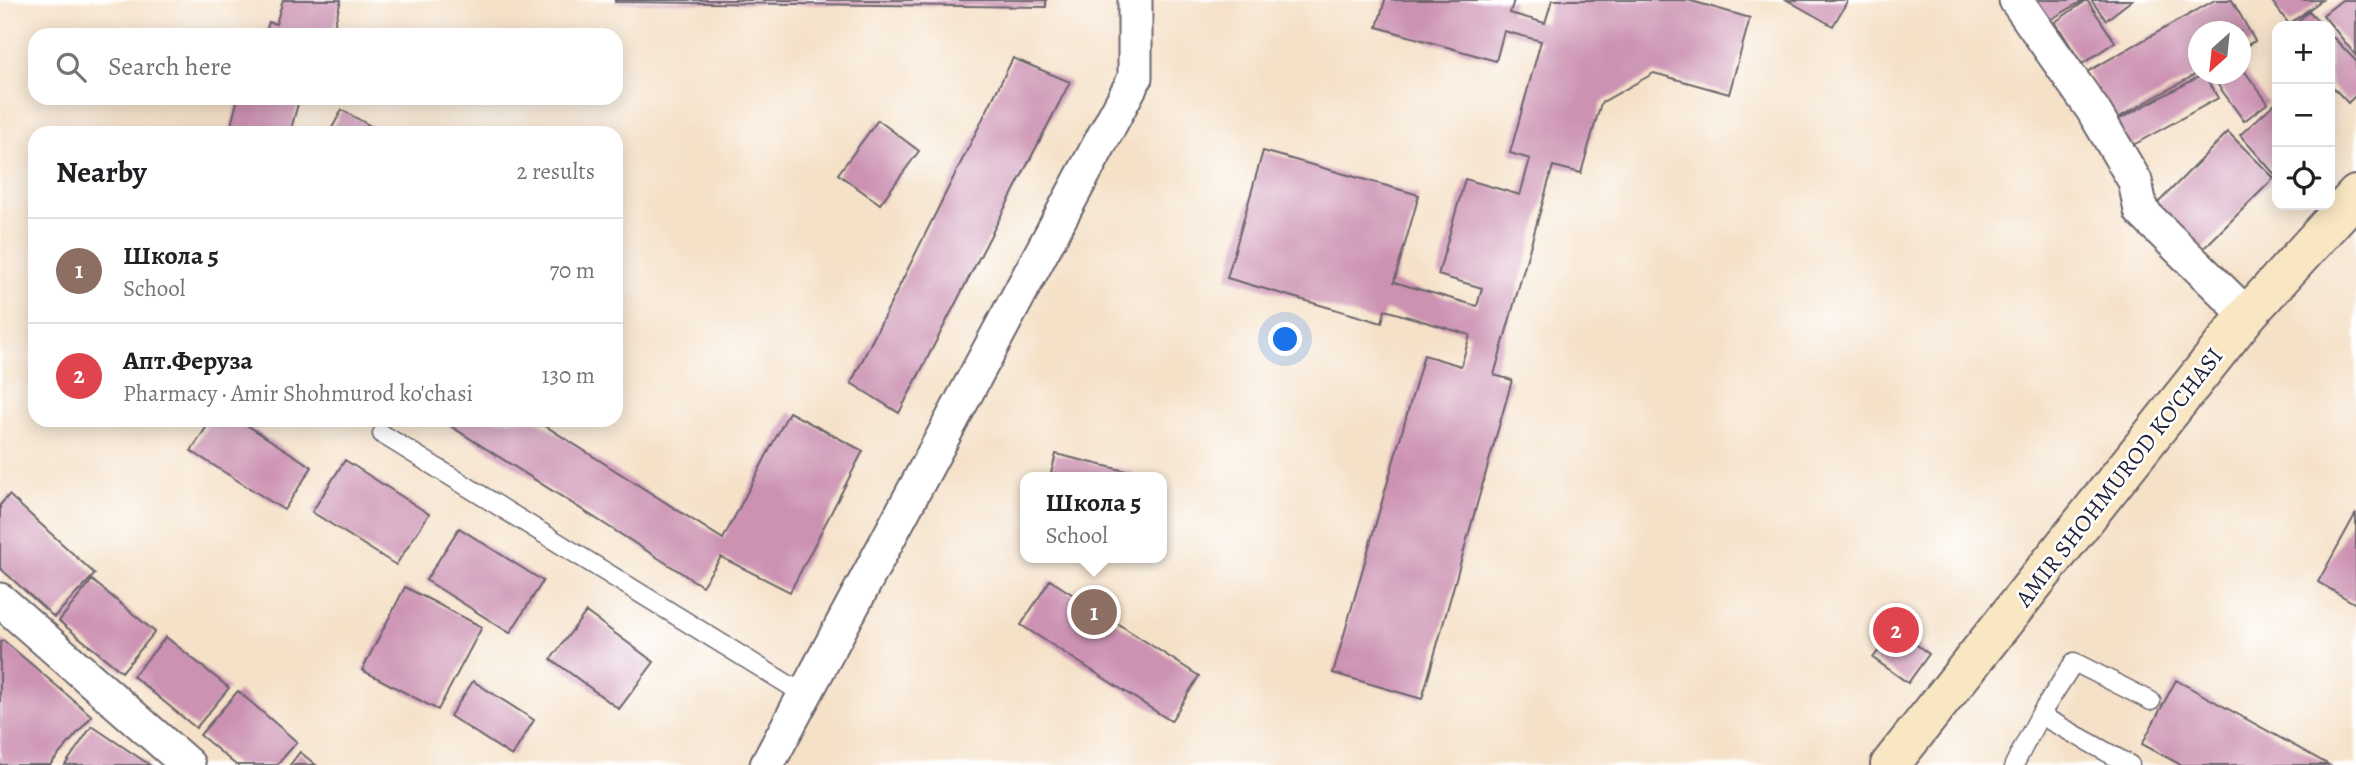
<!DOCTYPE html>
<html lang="en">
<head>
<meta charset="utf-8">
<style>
  body { margin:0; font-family:Alegreya,serif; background:#f6f6f6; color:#202124 }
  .controls { position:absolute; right:21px; top:21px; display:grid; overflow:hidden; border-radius:14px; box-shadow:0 4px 18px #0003 }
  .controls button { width:63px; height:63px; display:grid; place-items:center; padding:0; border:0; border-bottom:2px solid #e0e0e0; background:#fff; color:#202124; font:35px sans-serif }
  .compass { position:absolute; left:2188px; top:21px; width:63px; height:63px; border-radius:50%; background:#fff; box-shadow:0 4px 18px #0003; rotate:207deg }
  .you { position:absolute; left:1286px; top:340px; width:24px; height:24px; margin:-18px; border:5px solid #fff; border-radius:50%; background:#1a73e8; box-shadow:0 0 0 10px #1a73e833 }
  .badge { display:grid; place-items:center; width:46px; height:46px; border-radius:50%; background:#0f766e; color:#fff; font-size:23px; font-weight:700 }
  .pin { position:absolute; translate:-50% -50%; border:4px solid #fff; box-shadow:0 2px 7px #0006 }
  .popup { position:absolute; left:1020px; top:472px; width:147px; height:91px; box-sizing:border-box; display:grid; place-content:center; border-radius:14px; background:#fff; filter:drop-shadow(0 2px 5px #0005); font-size:23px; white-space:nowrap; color:#757577 }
  .popup b { font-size:26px; color:#202124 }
  .popup::after { content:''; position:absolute; left:50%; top:100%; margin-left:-14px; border:14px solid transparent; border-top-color:#fff }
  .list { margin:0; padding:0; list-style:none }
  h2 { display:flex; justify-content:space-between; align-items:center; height:91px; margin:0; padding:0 28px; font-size:30px }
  h2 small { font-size:23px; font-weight:400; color:#757577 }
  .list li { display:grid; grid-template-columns:46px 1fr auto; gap:21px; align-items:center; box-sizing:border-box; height:105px; padding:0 28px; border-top:2px solid #e0e0e0 }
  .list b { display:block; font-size:26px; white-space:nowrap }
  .list p { margin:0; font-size:23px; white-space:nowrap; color:#757577 }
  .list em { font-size:23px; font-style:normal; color:#757577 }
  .icon { flex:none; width:38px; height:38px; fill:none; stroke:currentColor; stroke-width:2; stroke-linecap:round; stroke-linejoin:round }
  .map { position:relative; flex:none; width:2356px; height:765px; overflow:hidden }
  .search { position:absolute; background:#fff; box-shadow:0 4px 18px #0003; left:28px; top:28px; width:595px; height:77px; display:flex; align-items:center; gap:18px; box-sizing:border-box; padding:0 24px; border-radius:21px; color:#757577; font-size:26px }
  .panel { position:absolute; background:#fff; box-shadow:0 4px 18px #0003; left:28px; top:126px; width:595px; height:301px; border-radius:21px }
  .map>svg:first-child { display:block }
  .building { fill:#cc92b2 }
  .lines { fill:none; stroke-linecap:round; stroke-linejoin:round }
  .lane-casing { stroke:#6c656c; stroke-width:21 }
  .street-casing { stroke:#6c656c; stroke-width:37 }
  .secondary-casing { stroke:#6c656c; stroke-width:42 }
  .lane { stroke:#fff; stroke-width:18 }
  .street { stroke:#fff; stroke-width:33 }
  .secondary { stroke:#f9e7c3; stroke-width:38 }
  .labels { text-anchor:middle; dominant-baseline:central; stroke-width:5; stroke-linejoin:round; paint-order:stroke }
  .street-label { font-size:24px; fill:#22223b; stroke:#fff }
</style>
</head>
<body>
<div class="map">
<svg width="2356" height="765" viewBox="0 0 2356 765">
  <rect width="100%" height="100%" fill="#fff"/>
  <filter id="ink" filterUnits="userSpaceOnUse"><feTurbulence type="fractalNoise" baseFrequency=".0143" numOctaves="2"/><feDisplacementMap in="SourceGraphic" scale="14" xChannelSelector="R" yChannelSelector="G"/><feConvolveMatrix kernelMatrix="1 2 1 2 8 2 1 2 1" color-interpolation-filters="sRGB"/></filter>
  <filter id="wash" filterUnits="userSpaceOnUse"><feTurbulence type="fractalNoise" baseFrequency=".00686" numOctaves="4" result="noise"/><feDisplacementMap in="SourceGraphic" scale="28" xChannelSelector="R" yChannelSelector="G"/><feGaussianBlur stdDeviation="1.57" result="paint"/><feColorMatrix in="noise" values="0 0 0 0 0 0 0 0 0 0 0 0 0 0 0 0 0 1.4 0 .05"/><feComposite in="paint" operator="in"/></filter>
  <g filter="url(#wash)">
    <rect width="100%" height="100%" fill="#f5e1c8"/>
    <g id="blocks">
      <!-- building -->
      <path class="building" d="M283,0H341L332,35H265L269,22L276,24Z
        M615,0H1046V7L615,2Z
        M1385,0H1514L1510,13L1545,23L1552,0H1688L1750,18L1729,94L1654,73L1601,103L1581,173L1553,166L1494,375L1512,380L1422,699L1333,673L1424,355L1461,366L1470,335L1385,310L1382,323L1227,278L1263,151L1419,195L1394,282L1477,306L1482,288L1438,275L1465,179L1520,195L1530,159L1510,153L1541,41L1504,31L1496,61L1377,27Z
        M1787,0H1848L1833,26Z
        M2028,0H2084L2043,24Z
        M2087,0L2115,42L2082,64L2055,22Z
        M2091,0H2132L2106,20Z
        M2215,0H2232L2255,41L2240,49V32H2198V73L2114,120L2087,72Z
        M2271,0H2322L2289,24Z
        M2342,0H2356V56L2323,15Z
        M2309,11L2323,26H2293Z
        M2330,34L2356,61V95L2348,103L2330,84Z
        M1013,58L1070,82L899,413L851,383Z
        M2240,65L2268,103L2244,121L2210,74H2240Z
        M2204,74L2218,98L2126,149L2112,123Z
        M238,98L299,100L290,133H229Z
        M2277,101V177L2240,135Z
        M342,110L383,133H329Z
        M878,120L919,151L880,204L838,174Z
        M2228,132L2274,178L2196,256L2150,211Z
        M789,412L863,451L790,592L721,557L702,586L441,420H536L723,539Z
        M211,420H239L312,467L284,510L191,451Z
        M1056,454L1134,473L1133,477H1050Z
        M345,460L429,514L396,565L312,512Z
        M9,495L95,574L54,617L0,568V505Z
        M2356,513V604L2318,582Z
        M459,528L543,581L510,633L426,580Z
        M92,580L155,632L122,672L59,621Z
        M1050,580L1199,676L1171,721L1021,625Z
        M405,587L482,627L438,710L362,670Z
        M586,612L654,662L619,709L551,659Z
        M1895,629L1929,654L1908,683L1873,658Z
        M166,637L229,688L196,728L133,676Z
        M3,640L92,716L50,765H0V643Z
        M2176,680L2329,765H2181L2142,744Z
        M473,681L534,720L512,756L450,716Z
        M238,691L297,742L277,765H236L200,735Z
        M92,726L150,765H65Z
        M300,752L316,765H290Z"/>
    </g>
  </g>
  <g filter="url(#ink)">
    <use href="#blocks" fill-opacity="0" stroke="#6c656c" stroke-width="2"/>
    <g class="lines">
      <!-- lane casing -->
      <g class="lane-casing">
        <path id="lane" d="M382,434L805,695
          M2040,715L2130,765
          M2014,765L2040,715L2074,662L2151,701"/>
      </g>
      <!-- street casing -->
      <g class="street-casing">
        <path id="street" d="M2016,0L2093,110L2135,181L2141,211L2247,315
          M0,600L188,765
          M767,765L1135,78V0"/>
      </g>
      <!-- secondary casing -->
      <g class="secondary-casing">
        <path id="secondary" d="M1890,765L2247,315L2356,195"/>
      </g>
      <!-- lane -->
      <use href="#lane" class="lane"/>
      <!-- street -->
      <use href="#street" class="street"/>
      <!-- secondary -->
      <use href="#secondary" class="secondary"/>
    </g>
  </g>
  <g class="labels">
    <!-- street labels -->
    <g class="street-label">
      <text transform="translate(2119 477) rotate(-52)">AMIR SHOHMUROD KO'CHASI</text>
    </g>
  </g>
</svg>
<div class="controls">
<button>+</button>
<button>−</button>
<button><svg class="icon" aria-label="locate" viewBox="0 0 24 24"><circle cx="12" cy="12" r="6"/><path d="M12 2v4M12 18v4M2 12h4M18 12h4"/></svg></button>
</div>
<svg class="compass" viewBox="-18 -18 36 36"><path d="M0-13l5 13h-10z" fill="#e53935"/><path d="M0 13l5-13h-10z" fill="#757577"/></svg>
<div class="you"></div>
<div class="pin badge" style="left:1094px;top:612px;background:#8d6e63">1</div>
<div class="popup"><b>Школа 5</b>School</div>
<div class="pin badge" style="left:1896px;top:630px;background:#e0444e">2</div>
<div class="search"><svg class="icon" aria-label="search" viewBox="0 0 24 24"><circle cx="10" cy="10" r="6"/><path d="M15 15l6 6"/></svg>Search here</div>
<section class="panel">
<h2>Nearby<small>2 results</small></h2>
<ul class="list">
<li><span class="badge" style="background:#8d6e63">1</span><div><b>Школа 5</b><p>School</p></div><em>70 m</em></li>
<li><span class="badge" style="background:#e0444e">2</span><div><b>Апт.Феруза</b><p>Pharmacy · Amir Shohmurod ko'chasi</p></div><em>130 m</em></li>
</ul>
</section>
</div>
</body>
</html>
